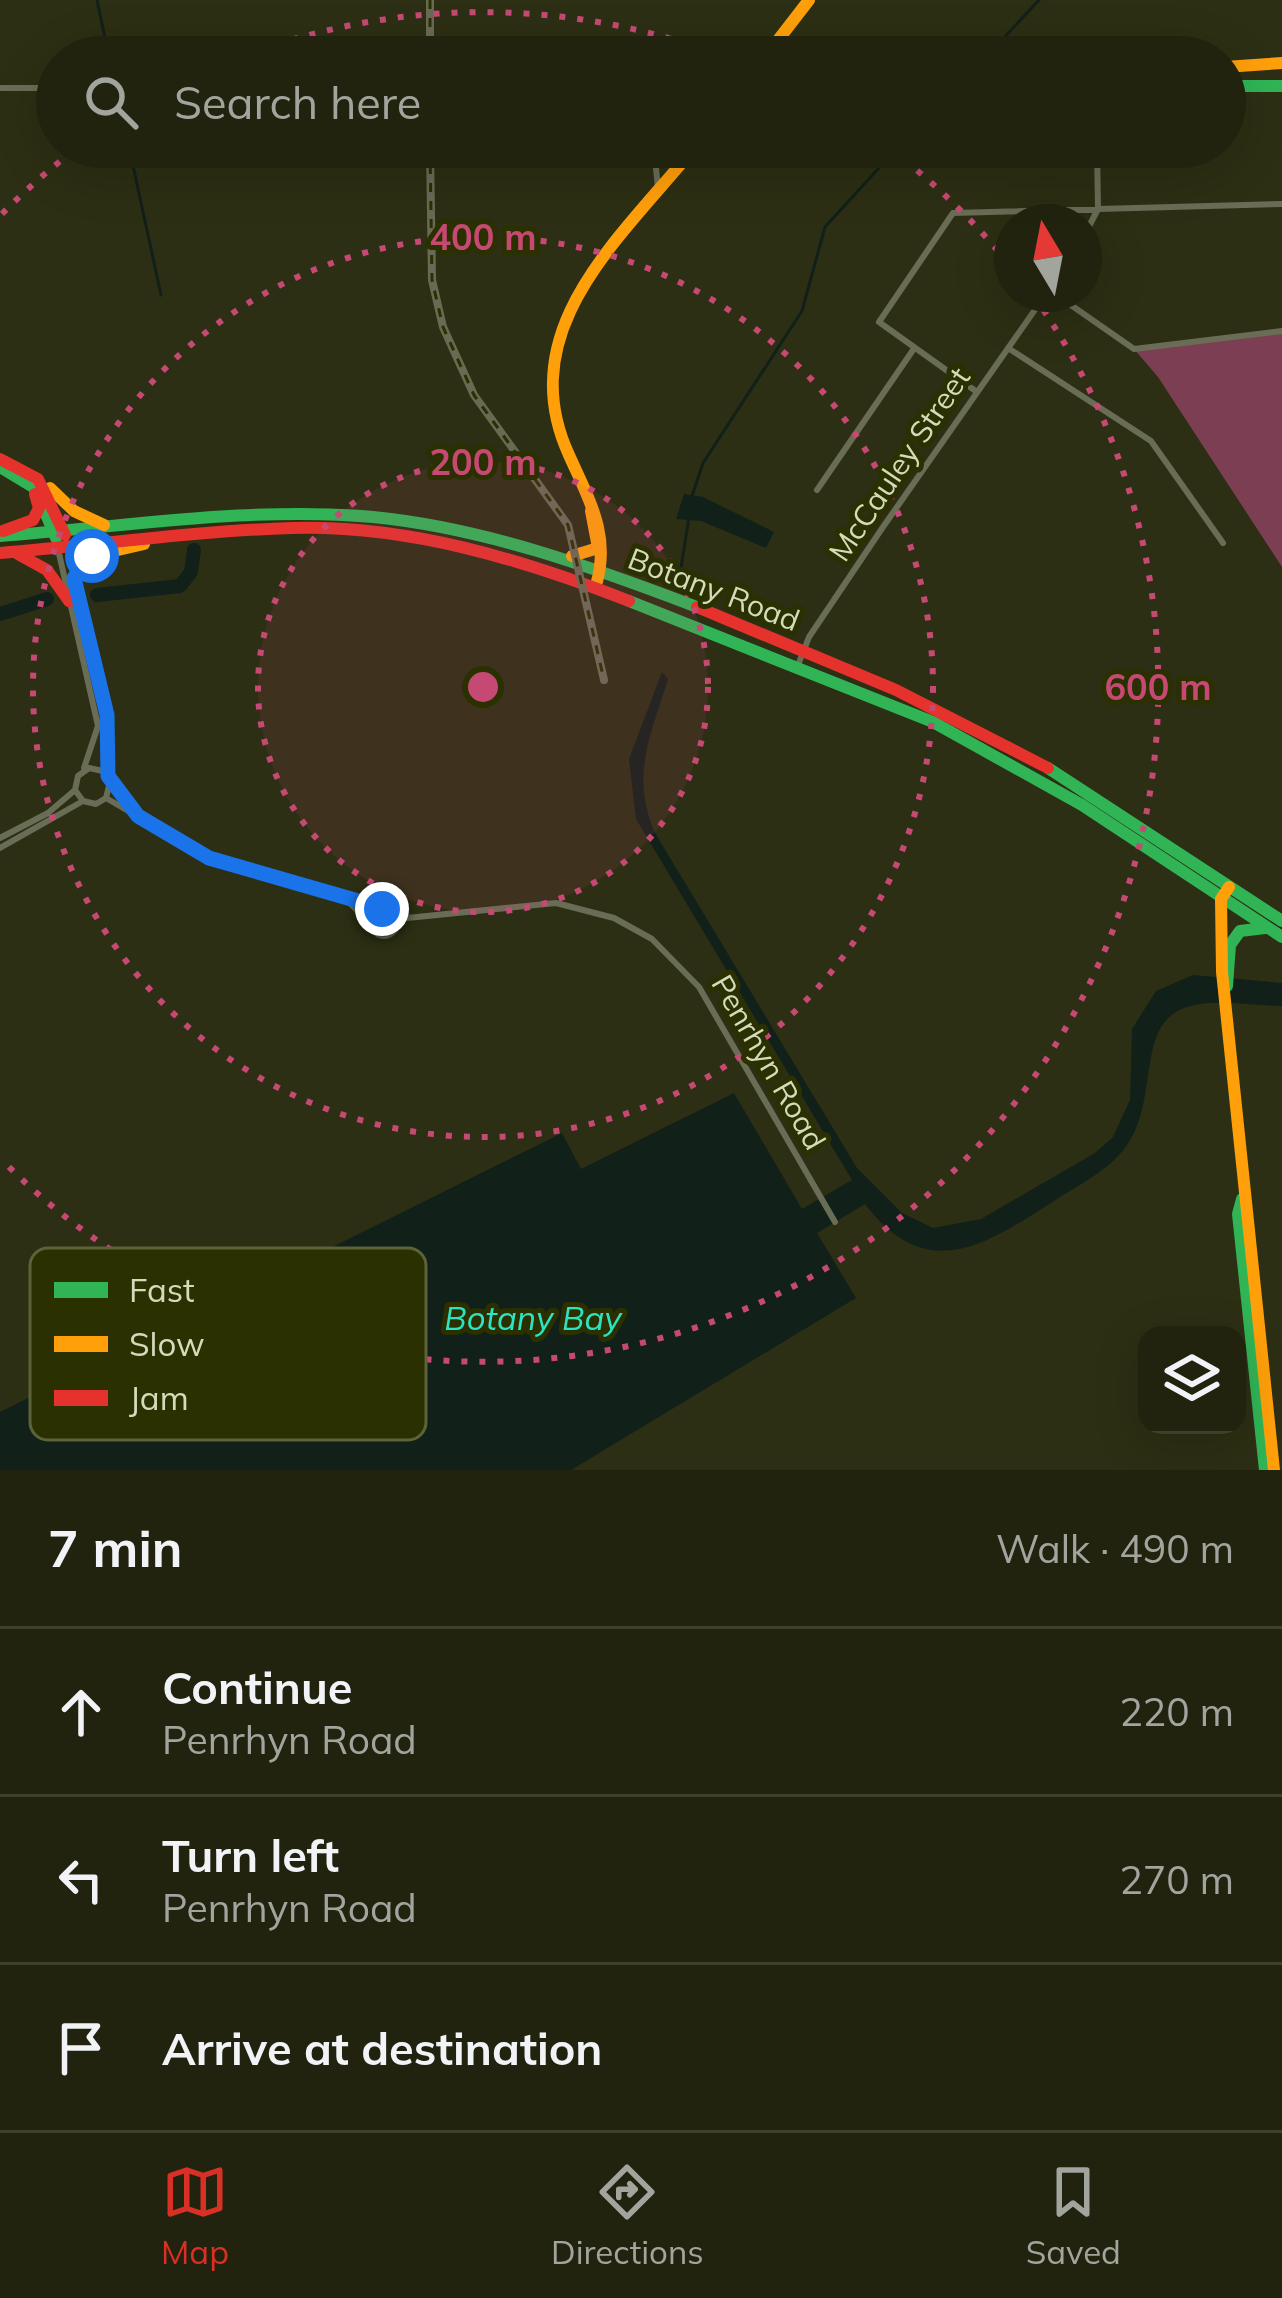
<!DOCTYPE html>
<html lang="en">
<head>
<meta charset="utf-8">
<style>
  body { margin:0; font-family:Mulish,sans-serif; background:#292b17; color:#f1f3f6 }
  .controls { position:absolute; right:36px; bottom:36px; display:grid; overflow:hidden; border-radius:24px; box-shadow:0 12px 48px #0002 }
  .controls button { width:108px; height:108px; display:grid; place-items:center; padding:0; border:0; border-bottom:3px solid #3e402e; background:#21230e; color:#f1f3f6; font:60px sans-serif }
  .compass { position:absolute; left:994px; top:204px; width:108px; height:108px; border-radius:50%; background:#21230e; box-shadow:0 12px 48px #0002; rotate:350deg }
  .stop { position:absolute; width:36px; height:36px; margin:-27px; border:9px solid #1a73e8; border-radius:50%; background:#fff }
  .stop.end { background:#1a73e8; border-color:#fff; box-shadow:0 3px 12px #0008 }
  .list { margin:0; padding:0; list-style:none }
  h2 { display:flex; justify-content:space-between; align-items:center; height:156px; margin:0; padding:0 48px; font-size:51px }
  h2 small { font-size:39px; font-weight:400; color:#a2a49e }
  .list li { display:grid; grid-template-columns:78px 1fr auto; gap:36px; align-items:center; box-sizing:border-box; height:168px; padding:0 48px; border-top:3px solid #3e402e }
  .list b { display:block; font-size:45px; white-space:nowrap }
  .list p { margin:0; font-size:39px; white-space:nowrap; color:#a2a49e }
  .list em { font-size:39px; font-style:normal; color:#a2a49e }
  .icon { flex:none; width:66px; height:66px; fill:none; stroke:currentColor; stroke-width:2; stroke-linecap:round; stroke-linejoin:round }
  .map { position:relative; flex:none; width:1282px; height:1470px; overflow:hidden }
  .search { position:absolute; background:#21230e; box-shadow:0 12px 48px #0002; left:36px; right:36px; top:36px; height:132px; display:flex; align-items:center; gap:30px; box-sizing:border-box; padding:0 42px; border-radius:66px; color:#a2a49e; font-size:45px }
  .sheet { height:660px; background:#21230e }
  nav { display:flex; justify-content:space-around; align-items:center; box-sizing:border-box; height:168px; border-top:3px solid #3e402e; background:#21230e; font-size:33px; color:#a2a49e }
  nav a { display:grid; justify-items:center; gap:6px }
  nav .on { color:#d93025 }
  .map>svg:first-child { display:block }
  .green { fill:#7c3e53 }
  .water { fill:#12201a }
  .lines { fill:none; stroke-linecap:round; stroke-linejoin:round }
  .stream { stroke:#12201a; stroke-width:3 }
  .river { stroke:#12201a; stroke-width:14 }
  .street { stroke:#696d55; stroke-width:6 }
  .fast { stroke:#30b455; stroke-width:12 }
  .slow { stroke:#ff9f0a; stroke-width:12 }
  .jam { stroke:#e5322d; stroke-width:12 }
  .rail-casing { stroke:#686a54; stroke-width:8 }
  .rail { stroke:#2a3000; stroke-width:3; stroke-dasharray:9; stroke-linecap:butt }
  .route { stroke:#1a73e8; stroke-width:15 }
  .ring { fill:none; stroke:#c64973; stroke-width:6; stroke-dasharray:6 12 }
  .labels { text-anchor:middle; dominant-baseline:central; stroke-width:10; stroke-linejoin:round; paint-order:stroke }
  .street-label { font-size:30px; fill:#d4dbbb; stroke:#2a3000 }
  .water-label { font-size:33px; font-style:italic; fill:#2de3c3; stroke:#2a3000 }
  .key { fill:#2a3000; stroke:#5d6338; stroke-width:3 }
  .key-label { font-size:33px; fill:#d4dbbb }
  .centre { fill:#c64973; stroke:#2a3000; stroke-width:6 }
  .ring-label { font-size:36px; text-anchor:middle; font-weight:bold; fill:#c64973; stroke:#2a3000; stroke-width:10; stroke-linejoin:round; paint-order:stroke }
</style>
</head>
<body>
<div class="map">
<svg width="1282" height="1470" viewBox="0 0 1282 1470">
  <rect width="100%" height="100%" fill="#2c2f13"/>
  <!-- green -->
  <path class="green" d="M1282,331V567L1158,377L1134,349Z"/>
  <!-- water -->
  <path class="water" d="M684,494L703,497L774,532L766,548L701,521L676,519Z
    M662,672L668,679C651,735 630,775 655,833L857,1168L902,1213L933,1228L981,1219L1095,1153L1113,1137L1130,1100L1132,1029L1156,991L1193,975L1282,983V1006C1250,1006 1199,995 1173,1014C1140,1038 1156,1100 1129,1142C1113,1168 1082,1183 1057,1199C988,1243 928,1287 865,1204L817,1233L856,1298L571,1470H0V1412L562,1133L581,1169L734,1093L802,1209L852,1180L636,819L629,759Z"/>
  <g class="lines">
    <!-- stream -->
    <path class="stream" d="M97,0L109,57
      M986,57L1039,0
      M129,147L161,295
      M692,496L703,463L802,311L825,227L898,147
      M680,574L689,517"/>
    <!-- river -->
    <path class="river" d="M97,595L180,586L191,572L194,550
      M0,614L47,599"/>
    <!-- street -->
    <path class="street" d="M0,88H57
      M654,147L658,189
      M1084,236L1098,209L1097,147
      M1055,294L1134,349L1282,331
      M1008,348L1151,441L1223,543
      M977,392L879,322L953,213L1282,204
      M817,490L913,350
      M67,546L107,715L108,776
      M58,549L98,726L84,768
      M798,665L809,637L883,527L1046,294
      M110,782L131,809
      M106,798L110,782L103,771L89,768L78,776L75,790L83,801L96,804L106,798L209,858L386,909
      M0,838L48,813L75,790
      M0,848L83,801
      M344,897L368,922
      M371 923a13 13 0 1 1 26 0a13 13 0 1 1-26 0Z
      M397,919L556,903L614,918L652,939L699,987L835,1222"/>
    <!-- fast -->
    <path class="fast" d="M1225,86H1282
      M0,467L35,488L56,538
      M0,536C124,527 249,506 373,517C485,528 592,567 697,607
      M629,601L933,722L1082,805L1282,937
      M1048,768L1282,921
      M1227,986L1230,945L1240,931L1265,928
      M1242,1199L1238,1214L1265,1470"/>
    <!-- slow -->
    <path class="slow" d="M765,57L809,0
      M1225,67L1282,63
      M50,488L74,511L104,525
      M572,556L598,548L591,511
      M74,578L92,556L144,544
      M596,585C611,535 589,500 569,455C511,329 621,238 695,147
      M1229,887L1221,899L1222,972L1274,1470"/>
    <!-- jam -->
    <path class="jam" d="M0,459L38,479L65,535
      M3,531L33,520L39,508L35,494
      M0,553C97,545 195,531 292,528C409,525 521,559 629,601
      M18,554L47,570L69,601
      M697,607L896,690L1048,768"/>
    <!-- rail casing -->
    <g class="rail-casing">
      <path id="rail" d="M430,0V57
        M430,147L432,280L443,327L474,395L568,525L604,680"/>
    </g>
    <!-- rail -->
    <use href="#rail" class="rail"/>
  </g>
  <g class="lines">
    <!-- route -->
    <path class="route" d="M92,556L74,578L107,715L108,776L138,816L209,858L386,909H382"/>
  </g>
  <!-- distance rings -->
  <circle cx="483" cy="687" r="225" fill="#c64973" fill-opacity=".12"/>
  <g class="ring">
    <circle cx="483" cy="687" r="225"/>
    <circle cx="483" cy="687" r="450"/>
    <path d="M2 214A675 675 0 0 1 77 148M241 57A675 675 0 0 1 725 57M889 148A675 675 0 0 1 1011 267M1033 295A675 675 0 0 1 2 1160"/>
  </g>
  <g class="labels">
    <!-- street labels -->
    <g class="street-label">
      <text transform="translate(899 464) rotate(-56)">McCauley Street</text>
      <text transform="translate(714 589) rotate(21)">Botany Road</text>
      <text transform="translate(769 1062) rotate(60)">Penrhyn Road</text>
    </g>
    <!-- water labels -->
    <g class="water-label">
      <text x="533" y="1317">Botany Bay</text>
    </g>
  </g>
  <!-- legend -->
  <rect x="30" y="1248" width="396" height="192" rx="18" class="key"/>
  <rect x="54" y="1282" width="54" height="16" fill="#30b455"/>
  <rect x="54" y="1336" width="54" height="16" fill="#ff9f0a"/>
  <rect x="54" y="1390" width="54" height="16" fill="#e5322d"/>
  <g class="key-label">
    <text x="129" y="1302">Fast</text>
    <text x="129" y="1356">Slow</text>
    <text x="129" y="1410">Jam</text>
  </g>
  <circle cx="483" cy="687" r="18" class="centre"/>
  <g class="ring-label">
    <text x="483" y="250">400 m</text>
    <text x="483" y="475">200 m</text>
    <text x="1158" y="700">600 m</text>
  </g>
</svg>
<div class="controls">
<button><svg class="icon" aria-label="layers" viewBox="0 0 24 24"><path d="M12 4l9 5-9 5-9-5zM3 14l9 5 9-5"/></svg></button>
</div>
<svg class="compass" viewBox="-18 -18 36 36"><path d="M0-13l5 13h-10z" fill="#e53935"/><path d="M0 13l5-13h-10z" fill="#a2a49e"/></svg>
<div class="stop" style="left:92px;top:556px"></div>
<div class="stop end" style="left:382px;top:909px"></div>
<div class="search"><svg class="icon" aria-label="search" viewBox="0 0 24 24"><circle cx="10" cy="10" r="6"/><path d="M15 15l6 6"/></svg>Search here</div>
</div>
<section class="sheet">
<h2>7 min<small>Walk · 490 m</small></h2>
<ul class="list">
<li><svg class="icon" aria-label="ahead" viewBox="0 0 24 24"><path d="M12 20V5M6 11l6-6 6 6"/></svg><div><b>Continue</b><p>Penrhyn Road</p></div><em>220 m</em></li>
<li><svg class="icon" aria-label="left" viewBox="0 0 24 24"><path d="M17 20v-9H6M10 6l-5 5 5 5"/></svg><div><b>Turn left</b><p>Penrhyn Road</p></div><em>270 m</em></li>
<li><svg class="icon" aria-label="arrive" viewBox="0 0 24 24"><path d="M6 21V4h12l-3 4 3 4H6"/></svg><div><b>Arrive at destination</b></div></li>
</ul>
</section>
<nav>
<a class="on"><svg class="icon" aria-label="map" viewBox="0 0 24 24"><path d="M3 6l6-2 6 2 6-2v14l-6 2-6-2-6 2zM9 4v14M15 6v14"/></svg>Map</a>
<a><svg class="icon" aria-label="directions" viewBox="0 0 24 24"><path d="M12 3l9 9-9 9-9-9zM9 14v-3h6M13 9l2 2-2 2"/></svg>Directions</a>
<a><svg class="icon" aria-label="saved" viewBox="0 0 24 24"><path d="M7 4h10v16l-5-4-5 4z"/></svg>Saved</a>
</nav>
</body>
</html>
